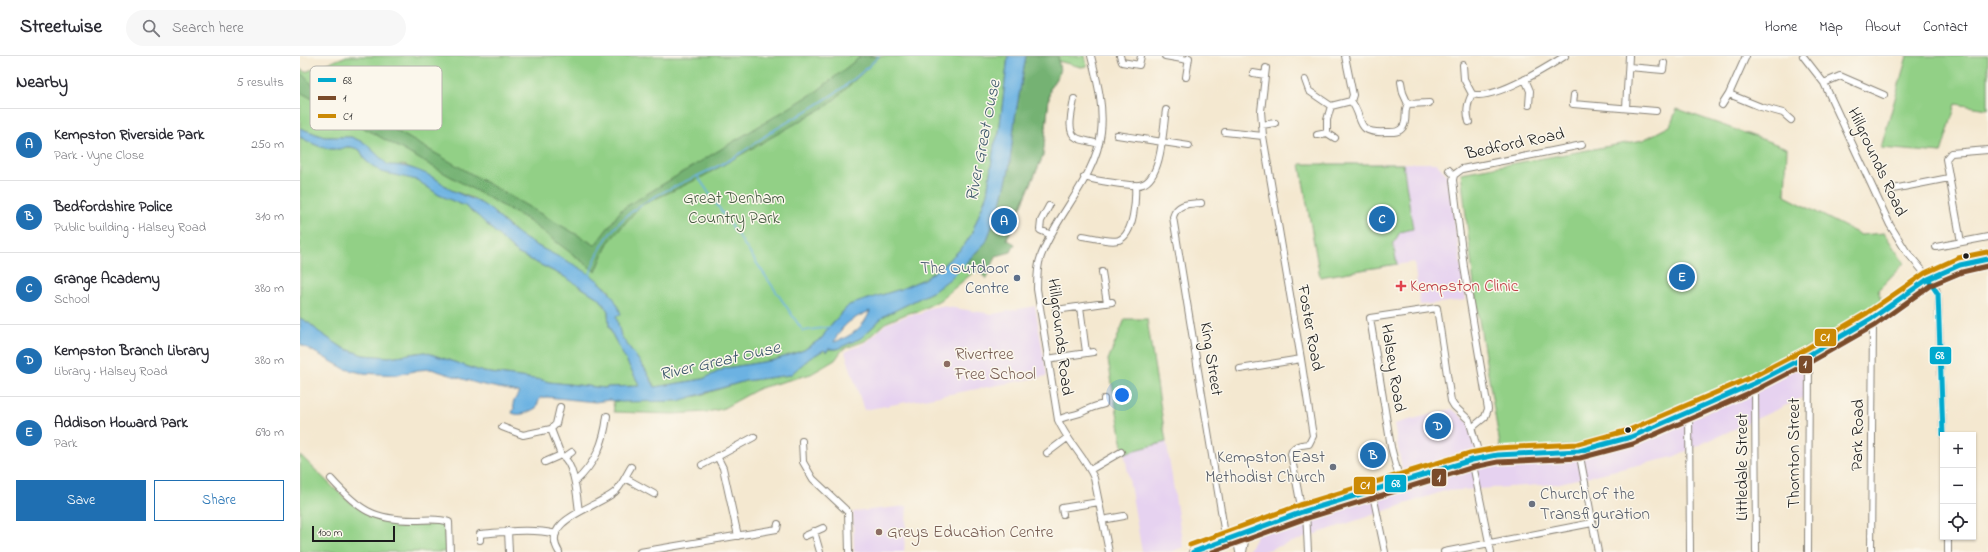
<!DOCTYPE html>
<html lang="en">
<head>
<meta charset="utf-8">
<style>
  body { margin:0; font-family:"Indie Flower",sans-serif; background:#f7f7f7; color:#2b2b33 }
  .controls { position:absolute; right:12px; bottom:12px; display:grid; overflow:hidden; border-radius:0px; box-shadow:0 1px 3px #0004 }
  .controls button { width:36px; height:36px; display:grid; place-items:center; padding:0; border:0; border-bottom:1px solid #e1e1e2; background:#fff; color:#2b2b33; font:20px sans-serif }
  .scale { position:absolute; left:12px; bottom:10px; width:83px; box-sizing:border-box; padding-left:4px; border:2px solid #1c1c1c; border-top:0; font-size:11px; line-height:14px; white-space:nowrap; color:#1c1c1c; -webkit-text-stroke:3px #fbf7ec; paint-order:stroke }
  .you { position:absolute; left:822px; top:339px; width:14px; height:14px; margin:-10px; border:3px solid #fff; border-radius:50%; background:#1a73e8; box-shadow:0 0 0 6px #1a73e833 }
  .badge { display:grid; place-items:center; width:26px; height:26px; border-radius:50%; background:#1f6fb2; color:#fff; font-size:13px; font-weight:700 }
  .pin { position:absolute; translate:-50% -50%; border:2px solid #fff; box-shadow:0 1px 4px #0006 }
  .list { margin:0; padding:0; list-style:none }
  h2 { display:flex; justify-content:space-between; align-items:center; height:52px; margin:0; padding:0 16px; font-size:17px }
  h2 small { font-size:13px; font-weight:400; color:#7c7c81 }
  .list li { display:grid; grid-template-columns:26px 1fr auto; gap:12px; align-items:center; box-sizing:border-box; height:72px; padding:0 16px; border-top:1px solid #e1e1e2 }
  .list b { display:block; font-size:15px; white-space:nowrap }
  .list p { margin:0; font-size:13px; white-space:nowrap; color:#7c7c81 }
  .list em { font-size:13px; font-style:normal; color:#7c7c81 }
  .actions { display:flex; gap:8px; padding:12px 16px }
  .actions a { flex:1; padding:9px 0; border:1px solid #1f6fb2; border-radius:0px; text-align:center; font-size:14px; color:#1f6fb2 }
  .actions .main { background:#1f6fb2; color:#fff }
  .icon { flex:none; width:22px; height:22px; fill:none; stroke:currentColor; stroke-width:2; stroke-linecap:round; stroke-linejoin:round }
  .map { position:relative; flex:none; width:1688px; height:496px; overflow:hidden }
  header { display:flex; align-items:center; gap:24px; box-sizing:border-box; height:56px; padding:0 20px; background:#fff; border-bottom:1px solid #e1e1e2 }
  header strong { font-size:19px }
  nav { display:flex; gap:22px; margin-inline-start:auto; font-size:14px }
  .search { width:280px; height:36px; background:#f7f7f7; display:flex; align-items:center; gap:10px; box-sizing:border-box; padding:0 14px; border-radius:22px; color:#7c7c81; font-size:15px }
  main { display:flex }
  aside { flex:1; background:#fff }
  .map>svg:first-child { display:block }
  .built { fill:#e6d2f0 }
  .green { fill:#92d086; stroke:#577651 }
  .forest { fill:#75b273; stroke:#486748 }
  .water { fill:#6cb2e2; stroke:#44677f; fill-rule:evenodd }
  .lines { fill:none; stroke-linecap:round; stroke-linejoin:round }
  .stream { stroke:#6cb2e2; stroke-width:1.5 }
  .minor-casing { stroke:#888276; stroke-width:8 }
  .major-casing { stroke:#888276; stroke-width:10 }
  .minor { stroke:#fff; stroke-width:6 }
  .major { stroke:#fff; stroke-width:8 }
  .bus-1-casing { stroke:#fbf7ec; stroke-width:8 }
  .bus-2-casing { stroke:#fbf7ec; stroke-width:8 }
  .bus-3-casing { stroke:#fbf7ec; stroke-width:8 }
  .bus-1 { stroke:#00a9ce; stroke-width:5 }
  .bus-2 { stroke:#7a4b2a; stroke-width:5 }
  .bus-3 { stroke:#cb8a06; stroke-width:5 }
  .bus-dot { fill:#1c1c1c; stroke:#fbf7ec; stroke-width:1.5 }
  .service-dot { fill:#5c6f8a; stroke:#fbf7ec; stroke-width:1.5 }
  .health-dot { fill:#e0444e; stroke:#fbf7ec; stroke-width:1.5 }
  .education-dot { fill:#8d6e63; stroke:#fbf7ec; stroke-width:1.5 }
  .worship-dot { fill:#6b7280; stroke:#fbf7ec; stroke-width:1.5 }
  .labels { text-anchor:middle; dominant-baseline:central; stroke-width:3; stroke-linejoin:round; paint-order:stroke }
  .street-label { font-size:17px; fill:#1c1c1c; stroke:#fbf7ec }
  .park-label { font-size:17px; fill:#455b41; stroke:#fbf7ec }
  .service-label { font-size:17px; fill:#4e5e75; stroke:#fbf7ec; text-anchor:end }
  .health-label { font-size:17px; fill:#be3a42; stroke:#fbf7ec; text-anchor:start }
  .education-label { font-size:17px; fill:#785e54; stroke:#fbf7ec; text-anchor:start }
  .worship-label { font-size:17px; fill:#5b616d; stroke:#fbf7ec; text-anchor:end }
  .water-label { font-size:18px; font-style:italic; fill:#3c586b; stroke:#fbf7ec }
  .key { fill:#fbf7ec; stroke:#b8b5ae; stroke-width:1 }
  .key-label { font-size:11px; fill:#1c1c1c }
  .line-badge { stroke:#fbf7ec; stroke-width:1.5 }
  .badge-label { font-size:11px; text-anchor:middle; font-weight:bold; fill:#fff }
</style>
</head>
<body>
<header>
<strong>Streetwise</strong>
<div class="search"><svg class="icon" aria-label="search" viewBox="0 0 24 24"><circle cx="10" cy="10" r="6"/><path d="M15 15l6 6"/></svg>Search here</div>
<nav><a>Home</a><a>Map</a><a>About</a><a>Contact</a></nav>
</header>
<main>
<aside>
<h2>Nearby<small>5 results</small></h2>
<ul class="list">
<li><span class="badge">A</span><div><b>Kempston Riverside Park</b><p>Park · Vyne Close</p></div><em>250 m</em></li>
<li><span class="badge">B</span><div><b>Bedfordshire Police</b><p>Public building · Halsey Road</p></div><em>310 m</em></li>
<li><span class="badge">C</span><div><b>Grange Academy</b><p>School</p></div><em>380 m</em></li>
<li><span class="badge">D</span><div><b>Kempston Branch Library</b><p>Library · Halsey Road</p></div><em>380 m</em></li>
<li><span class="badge">E</span><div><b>Addison Howard Park</b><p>Park</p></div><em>690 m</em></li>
</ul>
<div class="actions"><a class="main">Save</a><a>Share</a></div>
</aside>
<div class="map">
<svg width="1688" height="496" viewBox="0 0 1688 496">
  <rect width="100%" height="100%" fill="#fbf7ec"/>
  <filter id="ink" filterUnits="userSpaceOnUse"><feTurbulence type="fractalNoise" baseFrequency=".025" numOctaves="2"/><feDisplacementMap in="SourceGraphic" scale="8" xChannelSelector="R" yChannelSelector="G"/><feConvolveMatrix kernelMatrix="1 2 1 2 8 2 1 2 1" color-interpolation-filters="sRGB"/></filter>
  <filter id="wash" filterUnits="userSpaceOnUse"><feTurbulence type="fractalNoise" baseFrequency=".012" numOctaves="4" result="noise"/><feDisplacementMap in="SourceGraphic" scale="16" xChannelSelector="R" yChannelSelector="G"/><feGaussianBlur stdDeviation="0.9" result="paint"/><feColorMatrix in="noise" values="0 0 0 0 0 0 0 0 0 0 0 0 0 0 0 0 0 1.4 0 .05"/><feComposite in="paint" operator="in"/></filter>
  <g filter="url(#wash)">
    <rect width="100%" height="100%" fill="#f4e8d0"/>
    <!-- built -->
    <path class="built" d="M1136,107L1148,120L1166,244L1120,249L1114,206L1020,221L1000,108Z
      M641,250L693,258L735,250L747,320L564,354L545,296L567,286L586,268L609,259L620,258L629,252Z
      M825,263H847L883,491L871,496H842L808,304Z
      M1505,307L1504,341L1373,401L1255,428L1144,435L962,496H948L958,476L1105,430L1094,368L1152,353L1169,367L1179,408L1278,398L1332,385L1395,361L1460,334Z
      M607,450L604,496H554L553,456Z"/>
    <!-- green -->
    <path class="green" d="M47,0H708L699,77L694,89L687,138L671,179L663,191L641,211L624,223L601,233L549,249L529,271L522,282L504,294L475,304L426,312L403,323L355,331L345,313L321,280L309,234L290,219L220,180L191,154L175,143L151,134L136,123L104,109L88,110L65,87L51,81H24L0,72V13L5,16Z
      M726,0H785L787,10L781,11L758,5L760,16L750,32L743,100L704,191L640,244L619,255L608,257L585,267L565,285L543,293L535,304L511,318L460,332L422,353L407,356L373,358L314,356L313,345H336L397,340L445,325L490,319L510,302L524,294L526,296L528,293H537L561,282L584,260L634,235L651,222L686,186L701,147L709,114L715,62Z
      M1607,0H1688V53L1656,48L1641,97L1581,92Z
      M1377,53L1487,92L1485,140L1561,179L1584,177L1604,207L1578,234L1583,250L1442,327L1375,356L1312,380L1269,390L1201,395L1176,246L1161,117L1343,84L1370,70Z
      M0,81C10,86 21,93 33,93C47,94 43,87 60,94L66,105L117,124L139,139L165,150L178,160L217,197L263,220L300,243L308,255L309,270L313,280L340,330L308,331L305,332L249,326L242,324L183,316L125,296L89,301L63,299L43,292L19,276L9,267L0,262Z
      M1000,108H1103L1113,173L1100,176L1093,188L1097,208L1020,221Z
      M825,263H847L866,386L824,397L808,304Z
      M0,399C28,425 60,465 101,469C114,471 130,468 144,468L146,496H0Z"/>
    <!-- forest -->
    <path class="forest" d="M561,0H580L530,48L402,121L340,150L308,187L296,216L226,163L0,36V16L14,30L88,70L295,189L322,153L517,35Z
      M726,0H758L760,16L750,32L743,100L706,183L715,188L711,196L696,200L687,223L667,206L686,186L701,147L709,114L715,62Z"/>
    <!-- water -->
    <path class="water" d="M708,0H726L715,62L709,114L701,147L686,186L651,222L634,235L584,260L561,282L537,293H528L527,296L524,294L510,302L490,319L445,325L378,345L321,346L309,344L295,346L247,341L240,342L236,352C228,356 221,361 212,357L214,352L213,347L219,336L179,328L131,313L118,314L97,319L62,317L45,313L0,288V262L9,267L19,276L43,292L63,299L89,301L125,296L183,316L242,324L249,326L305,332L308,331L340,330L313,280L309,270L308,255L300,243L263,220L217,197L178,160L165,150L139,139L117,124L81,116L66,105L60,94C43,87 47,94 33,93C21,93 10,86 0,81V72L24,81H51L65,87L88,109C106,109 120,114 136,123C141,126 146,131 151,134C165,141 179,144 191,154C201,163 210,173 221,180C256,204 307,214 321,258L316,260L321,280L345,313L355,331L403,323L426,312L475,304L504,294L522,282L529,271L549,249L601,233L624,223L641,211L663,191L671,179L687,138L694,89L699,77ZM570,255C564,271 551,281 534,286C543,267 552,263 570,255Z"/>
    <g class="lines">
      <!-- stream -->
      <path class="stream" d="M398,121L503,275L530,271
        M290,219C292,209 296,201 301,192C328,140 387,129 433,102C448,93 461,82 476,73C513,51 549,32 579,0"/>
    </g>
  </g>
  <g filter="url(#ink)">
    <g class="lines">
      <!-- minor casing -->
      <g class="minor-casing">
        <path id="minor" d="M791,0C797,24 804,50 801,76C796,122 757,157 741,200C737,210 737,222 737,233L758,364C767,385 785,401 794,422L809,496
          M820,0L822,6L839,9L841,0
          M865,0L888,4
          M1045,0L1053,39L1051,45
          M1503,0L1524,27L1590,169L1606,195L1633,227L1638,238L1643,379
          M1163,9L1164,23L1172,38C1193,45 1246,12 1265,0
          M1329,11L1363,14L1364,7
          M966,12L961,55L963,80L1001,303L1013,380L1009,388C1001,389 993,389 991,398L1002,456
          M953,17L965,19
          M886,21L889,2
          M1225,23L1230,35L1229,49
          M1005,24L1009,35L1031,50L1051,45
          M1101,26L1103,37L1108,48
          M1524,27L1540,20L1584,39
          M1429,38L1461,51L1483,57L1491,64
          M1274,39L1273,48L1356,55
          M774,43C773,53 765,76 777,82C783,85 791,85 798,88
          M1051,45C1065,62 1053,78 1086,76C1092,76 1099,77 1103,71C1108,64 1103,55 1108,48L1129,47
          M1422,49L1429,38L1446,0
          M1326,52L1329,0
          M1169,66C1166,55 1167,48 1172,38
          M962,69L975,67
          M925,76L963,80
          M1027,77L1035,82
          M817,79L889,90
          M1017,79L1027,77V64L1031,50
          M1149,114L1154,119L1153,124L1164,211L1188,353L1185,361L1173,371
          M1154,119L1162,113L1282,89
          M784,121C796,125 808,126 821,128C827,128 836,131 843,128C862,121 863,72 866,54
          M1593,133L1649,122
          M901,147C889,148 877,147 873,161L925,479L929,482
          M749,150L741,165L740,174L751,179
          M782,180C793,181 809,187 819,184C834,178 836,143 835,129
          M1661,186L1646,103L1651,97L1688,94
          M1636,191L1688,181
          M802,216L807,247
          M780,251L786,296
          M756,254L812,246
          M747,303L793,296
          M940,313L1001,303
          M1455,327L1456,496
          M1389,355L1390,496
          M758,364C765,360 772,360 780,357C788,353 795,350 804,348V343
          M202,371L223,379L251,373L261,399C275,407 277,441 279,456
          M251,373L256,368L260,351
          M502,385L503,406L513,423L548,456L549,496
          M1279,395L1298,496
          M747,397L767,382
          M417,400L423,412L438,480
          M265,401L272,396
          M1172,404L1191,496
          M245,406L261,399
          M402,409L454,381
          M790,414L821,396
          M325,422L354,438
          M31,423C59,454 73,464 115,464C127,464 138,462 149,466L150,496
          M275,426C295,408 304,387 307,360
          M1100,426L1091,391L1070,262L1137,252L1151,345L1154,350L1169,364L1180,402
          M1072,434L1085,496
          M1006,455L1008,496
          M763,458L762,452L799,446
          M802,464L824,460
          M208,475L209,496
          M514,475L520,496
          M936,479L939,496
          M505,480L523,472
          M1648,481V496
          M180,484V478C206,476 231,472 256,478
          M259,496C238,463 300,451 316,435C322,429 326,419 331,411
          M340,496L477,473L478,468
          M943,496L947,475
          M1144,496L1292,467
          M1508,496L1509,299
          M1571,496L1573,266L1571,263"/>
      </g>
      <!-- major casing -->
      <g class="major-casing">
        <path id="major" d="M893,496L947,475L1002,456L1172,404L1197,399L1279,395L1331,381L1455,327L1509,299L1571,263L1628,223L1660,209L1688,203"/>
      </g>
      <!-- minor -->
      <use href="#minor" class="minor"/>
      <!-- major -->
      <use href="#major" class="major"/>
      <!-- bus-1 casing -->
      <g class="bus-1-casing">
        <path id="bus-1" d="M1628,223L1638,238L1643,379
          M893,496L1002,456L1172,404L1197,399L1279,395L1331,381L1455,327L1509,299L1571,263L1628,223L1660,209L1688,203"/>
      </g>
      <!-- bus-2 casing -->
      <g class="bus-2-casing">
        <path id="bus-2" d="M912,496L1004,463L1174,411L1198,406L1280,402L1333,388L1458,333L1512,305L1575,269L1631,229L1662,216L1688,210"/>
      </g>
      <!-- bus-3 casing -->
      <g class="bus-3-casing">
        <path id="bus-3" d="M890,489L1000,449L1170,397L1197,392L1278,388L1329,374L1452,321L1506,293L1567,257L1625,217L1658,202L1687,196"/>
      </g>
      <!-- bus-1 -->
      <use href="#bus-1" class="bus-1"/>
      <!-- bus-2 -->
      <use href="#bus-2" class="bus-2"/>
      <!-- bus-3 -->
      <use href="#bus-3" class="bus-3"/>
    </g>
  </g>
  <!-- markers -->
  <g class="bus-dot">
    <circle cx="1666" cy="200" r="3.5"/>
    <circle cx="1328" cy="374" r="3.5"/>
  </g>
  <circle class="service-dot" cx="717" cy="222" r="4"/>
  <path class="health-dot" d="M1099 224h4v4h4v4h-4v4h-4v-4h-4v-4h4z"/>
  <g class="education-dot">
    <circle cx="647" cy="308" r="4"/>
    <circle cx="579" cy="476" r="4"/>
  </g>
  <g class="worship-dot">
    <circle cx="1033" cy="411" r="4"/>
    <circle cx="1232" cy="448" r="4"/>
  </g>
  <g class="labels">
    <!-- street labels -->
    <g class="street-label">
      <text transform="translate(1215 88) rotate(-12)">Bedford Road</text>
      <text transform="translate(1577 106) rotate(65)">Hillgrounds Road</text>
      <text transform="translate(1010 272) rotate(80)">Foster Road</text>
      <text transform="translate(760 281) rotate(83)">Hillgrounds Road</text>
      <text transform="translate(911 303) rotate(81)">King Street</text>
      <text transform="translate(1093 312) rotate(81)">Halsey Road</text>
      <text transform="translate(1558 379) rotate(-89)">Park Road</text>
      <text transform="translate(1494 397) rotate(-90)">Thornton Street</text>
      <text transform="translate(1442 411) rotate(-90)">Littledale Street</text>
    </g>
    <!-- park labels -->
    <g class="park-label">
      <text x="434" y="142">Great Denham<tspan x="434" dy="20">Country Park</tspan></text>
    </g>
    <!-- service labels -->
    <g class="service-label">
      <text x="709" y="212">The Outdoor<tspan x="709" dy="20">Centre</tspan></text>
    </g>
    <!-- health labels -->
    <g class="health-label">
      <text x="1110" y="230">Kempston Clinic</text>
    </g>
    <!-- education labels -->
    <g class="education-label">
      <text x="655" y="298">Rivertree<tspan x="655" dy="20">Free School</tspan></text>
      <text x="587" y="476">Greys Education Centre</text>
    </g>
    <!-- worship labels -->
    <g class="worship-label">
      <text x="1025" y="401">Kempston East<tspan x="1025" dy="20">Methodist Church</tspan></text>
      <text x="1240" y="438" text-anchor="start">Church of the<tspan x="1240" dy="20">Transfiguration</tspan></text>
    </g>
    <!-- water labels -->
    <g class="water-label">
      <text transform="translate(684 85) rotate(-79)">River Great Ouse</text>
      <text transform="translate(420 306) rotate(-13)">River Great Ouse</text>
    </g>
  </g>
  <!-- legend -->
  <rect x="10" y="10" width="132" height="64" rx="6" class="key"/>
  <rect x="18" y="22" width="18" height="4" fill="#00a9ce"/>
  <rect x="18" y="40" width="18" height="4" fill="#7a4b2a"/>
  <rect x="18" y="58" width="18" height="4" fill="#cb8a06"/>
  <g class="key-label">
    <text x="43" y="28">68</text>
    <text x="43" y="46">1</text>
    <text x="43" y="64">C1</text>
  </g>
  <g class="line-badge">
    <rect x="1514" y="272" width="23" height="19" rx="4" fill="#cb8a06"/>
    <rect x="1629" y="290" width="23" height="19" rx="4" fill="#00a9ce"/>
    <rect x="1498" y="299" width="15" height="19" rx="4" fill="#7a4b2a"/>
    <rect x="1131" y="412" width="16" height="19" rx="4" fill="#7a4b2a"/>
    <rect x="1084" y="418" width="23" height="19" rx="4" fill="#00a9ce"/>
    <rect x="1053" y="420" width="23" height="19" rx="4" fill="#cb8a06"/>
  </g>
  <g class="badge-label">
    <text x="1525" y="285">C1</text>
    <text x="1640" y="303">68</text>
    <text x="1505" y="312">1</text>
    <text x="1139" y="426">1</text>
    <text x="1096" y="431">68</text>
    <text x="1065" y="433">C1</text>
  </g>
</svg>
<div class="controls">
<button>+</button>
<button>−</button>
<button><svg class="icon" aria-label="locate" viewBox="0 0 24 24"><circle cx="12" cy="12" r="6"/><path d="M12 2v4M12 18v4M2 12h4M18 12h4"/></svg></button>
</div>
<div class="scale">100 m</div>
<div class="you"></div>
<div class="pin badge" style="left:704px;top:165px">A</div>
<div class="pin badge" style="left:1073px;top:399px">B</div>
<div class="pin badge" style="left:1082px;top:163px">C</div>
<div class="pin badge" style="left:1138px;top:370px">D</div>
<div class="pin badge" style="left:1382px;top:221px">E</div>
</div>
</main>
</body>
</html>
